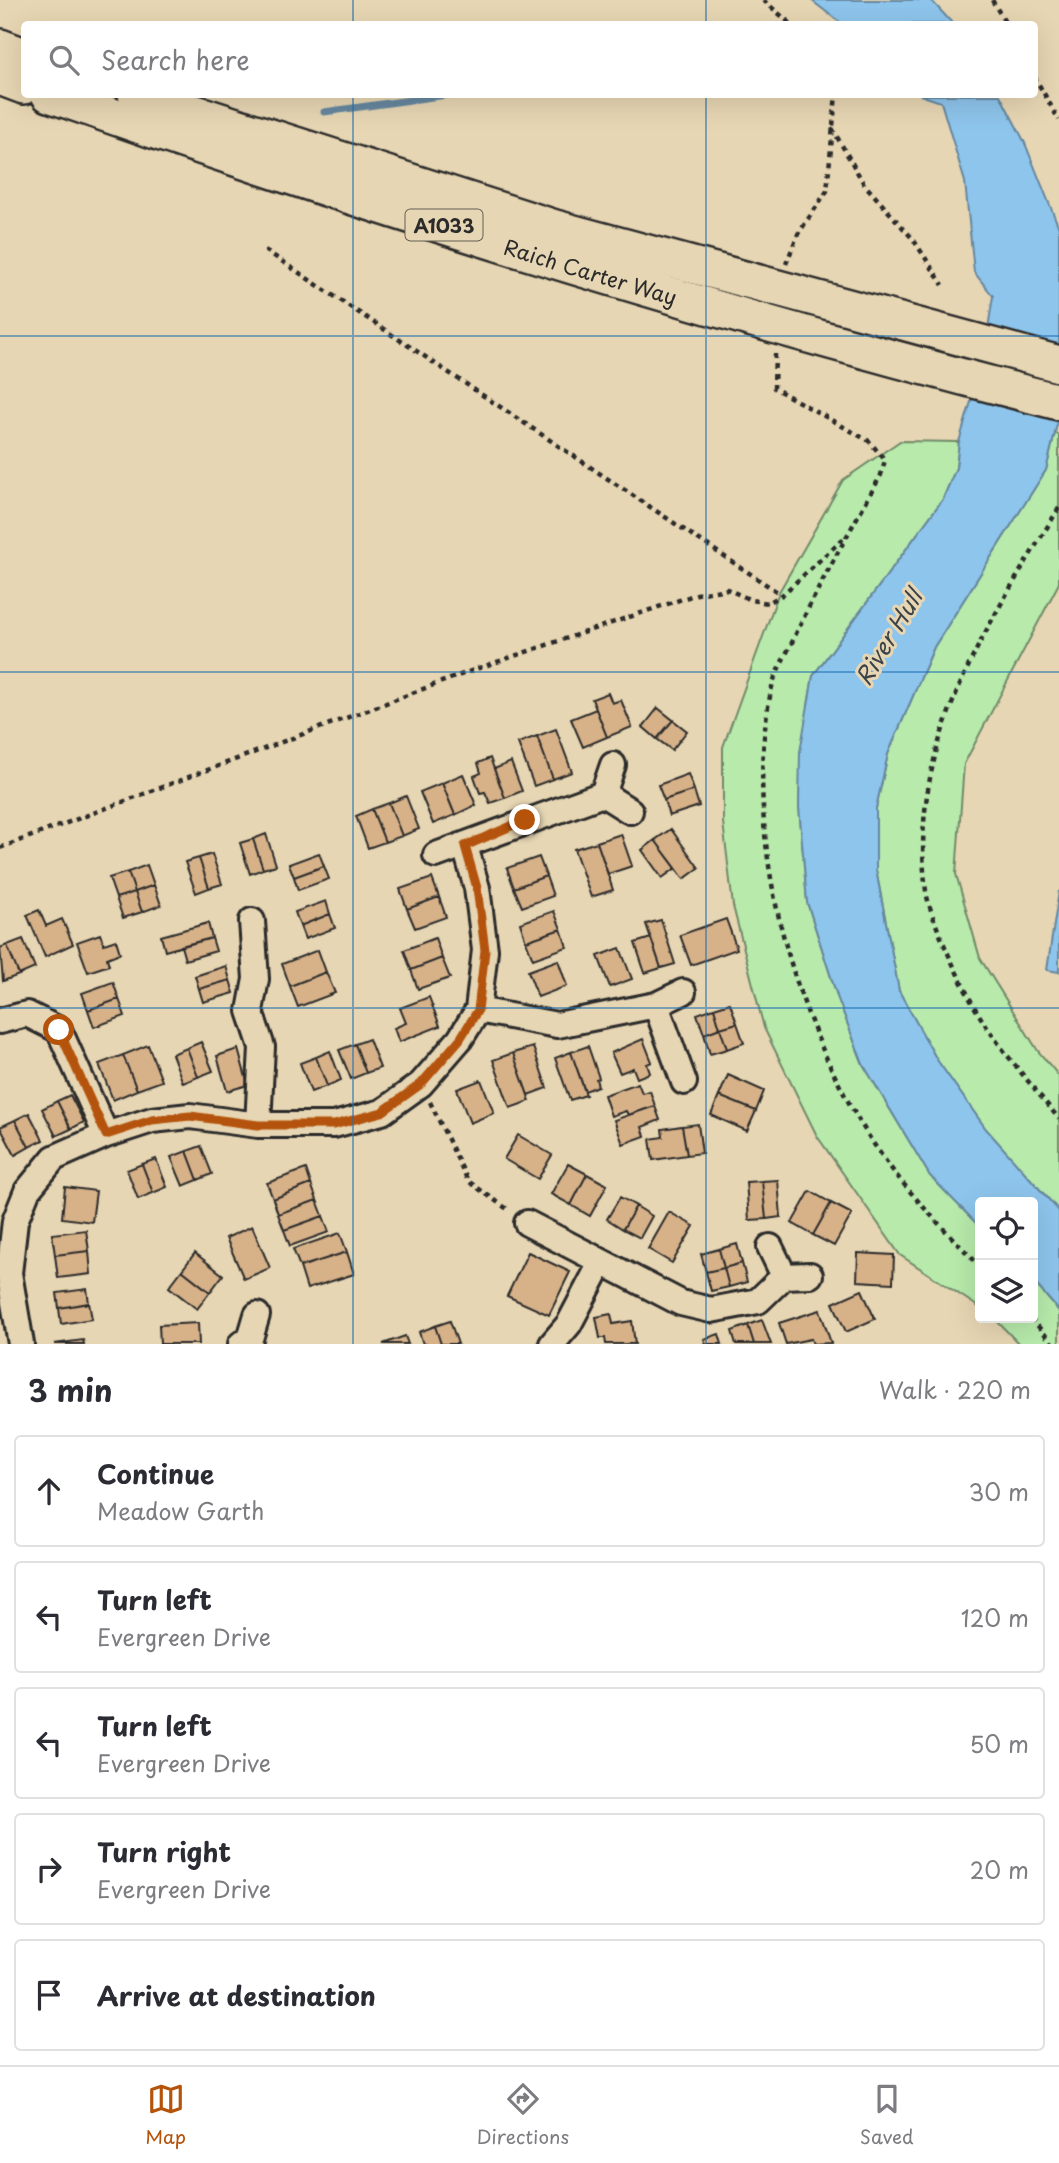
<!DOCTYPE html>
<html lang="en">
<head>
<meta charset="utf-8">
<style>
  body { margin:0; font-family:"Playpen Sans",sans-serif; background:#f7f7f7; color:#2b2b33 }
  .controls { position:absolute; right:21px; bottom:21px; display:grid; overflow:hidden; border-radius:7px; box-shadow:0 7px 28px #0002 }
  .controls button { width:63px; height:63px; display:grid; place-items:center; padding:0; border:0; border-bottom:2px solid #e1e1e2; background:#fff; color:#2b2b33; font:35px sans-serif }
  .stop { position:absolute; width:21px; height:21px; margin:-16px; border:5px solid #b45309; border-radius:50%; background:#fff }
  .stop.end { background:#b45309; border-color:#fff; box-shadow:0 2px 7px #0008 }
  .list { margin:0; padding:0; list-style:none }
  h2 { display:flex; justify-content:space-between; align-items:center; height:91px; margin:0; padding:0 28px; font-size:30px }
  h2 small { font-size:23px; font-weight:400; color:#7c7c81 }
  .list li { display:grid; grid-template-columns:46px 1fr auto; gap:21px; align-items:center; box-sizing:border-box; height:112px; margin:0 14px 14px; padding:0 14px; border:2px solid #e1e1e2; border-radius:7px }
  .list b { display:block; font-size:26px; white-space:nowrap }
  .list p { margin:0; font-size:23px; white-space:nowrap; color:#7c7c81 }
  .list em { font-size:23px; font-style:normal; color:#7c7c81 }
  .icon { flex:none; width:38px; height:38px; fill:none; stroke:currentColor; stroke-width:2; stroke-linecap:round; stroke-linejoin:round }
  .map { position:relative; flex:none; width:1059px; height:1344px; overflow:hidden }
  .search { position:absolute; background:#fff; box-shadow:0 7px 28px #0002; left:21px; right:21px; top:21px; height:77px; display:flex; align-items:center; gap:18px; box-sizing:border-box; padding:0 24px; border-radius:7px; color:#7c7c81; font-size:26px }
  .sheet { height:721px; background:#fff }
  nav { display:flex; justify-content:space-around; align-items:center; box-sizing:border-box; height:98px; border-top:2px solid #e1e1e2; background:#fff; font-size:19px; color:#7c7c81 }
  nav a { display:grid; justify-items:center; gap:4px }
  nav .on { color:#b45309 }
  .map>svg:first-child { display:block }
  .grass { fill:#b7eaab; stroke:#718a6b; stroke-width:2 }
  .water { fill:#8ec5ec; stroke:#66879f; stroke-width:2 }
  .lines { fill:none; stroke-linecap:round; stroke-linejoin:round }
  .stream { stroke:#66879f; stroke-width:7 }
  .building { fill:#d7b188; stroke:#2b2b2b; stroke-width:2 }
  .minor-casing { stroke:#2b2b2b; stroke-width:30 }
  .highway-casing { stroke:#2b2b2b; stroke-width:40 }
  .path { stroke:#2b2b2b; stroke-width:4.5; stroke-dasharray:5 5; stroke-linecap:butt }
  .minor { stroke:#e7d6b3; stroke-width:24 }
  .highway { stroke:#e7d6b3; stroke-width:35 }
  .route { stroke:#b45309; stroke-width:9 }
  .grid { fill:none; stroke:#1f6fb2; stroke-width:2; stroke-opacity:0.55 }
  .labels { text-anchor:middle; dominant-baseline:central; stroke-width:6; stroke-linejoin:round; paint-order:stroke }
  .shield { fill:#e7d6b3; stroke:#635e54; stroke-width:2 }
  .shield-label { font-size:19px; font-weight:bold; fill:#2b2b2b }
  .street-label { font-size:21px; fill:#2b2b2b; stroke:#e7d6b3 }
  .water-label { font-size:23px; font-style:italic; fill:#3a4248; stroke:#e7d6b3 }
</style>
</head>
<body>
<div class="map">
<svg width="1059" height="1344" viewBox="0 0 1059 1344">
  <rect width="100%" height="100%" fill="#e7d6b3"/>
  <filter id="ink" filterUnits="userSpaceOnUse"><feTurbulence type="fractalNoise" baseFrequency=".0143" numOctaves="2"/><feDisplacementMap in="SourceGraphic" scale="14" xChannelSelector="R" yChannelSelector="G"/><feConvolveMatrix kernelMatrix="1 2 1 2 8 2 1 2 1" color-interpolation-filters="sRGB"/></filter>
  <g filter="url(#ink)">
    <!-- grass -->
    <path class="grass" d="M1055,433L1059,435V583L964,764L956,874L980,958L1038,1051L1059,1076V1211L986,1129L937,1060L899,991L876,870V808L888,754L934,647L1046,470Z
      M900,441L959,442L956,468L943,499L813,676L801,752L799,806L807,902L838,999L863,1064L930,1176L980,1227V1308L900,1255L817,1136L764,1028L733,906L723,822V747L779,592L843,480Z
      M1033,1281L1059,1311V1344H1019L994,1318H1033Z"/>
    <!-- water -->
    <path class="water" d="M811,0H931L953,24H842Z
      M920,95H1000L1024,141L1059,228V416L1046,470L934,647L888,754L876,808V870L899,991L937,1060L986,1129L1059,1211V1311L1033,1281V1202H980V1227L930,1176L863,1064L838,999L807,902L799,806L800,752L813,676L943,499L956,468L959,442L983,361L993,296L974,272L965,182L941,102Z
      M1059,891V972L1047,970Z"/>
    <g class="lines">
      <!-- stream -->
      <path class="stream" d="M324,112L454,94"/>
    </g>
    <!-- building -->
    <path class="building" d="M608,693L612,703L621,700L632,727L607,737L592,699Z
      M658,708L673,720L657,739L643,727Z
      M596,709L607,737L583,747L571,719Z
      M673,720L687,731L672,750L657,739Z
      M556,729L572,772L553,779L537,736Z
      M537,736L553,779L534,786L518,743Z
      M490,758L505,798L490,803L485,792L480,793L474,776L481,773L478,763Z
      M511,762L522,791L505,798L494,769Z
      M463,774L476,805L455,815L442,783Z
      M688,774L694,790L664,800L658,785Z
      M442,783L455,815L433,824L420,792Z
      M694,790L699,806L669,816L664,800Z
      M406,796L419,829L402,836L389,803Z
      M389,803L402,836L385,842L372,809Z
      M372,809L385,842L368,848L356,816Z
      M671,829L699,868L684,879L655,840Z
      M266,834L276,865L263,869L253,839Z
      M621,834L632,866L608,874L597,842Z
      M253,839L263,869L250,874L240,843Z
      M655,840L676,868L662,878L642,850Z
      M597,842L613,890L591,897L574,849Z
      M319,853L324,866L294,877L289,864Z
      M212,854L222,884L209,888L199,858Z
      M539,857L546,876L514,888L507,868Z
      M199,858L209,888L196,893L185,862Z
      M147,865L154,885L135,892L128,872Z
      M324,866L329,879L298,890L294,877Z
      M128,872L135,892L116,898L109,878Z
      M546,876L553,896L522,907L514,888Z
      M432,878L439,897L407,909L400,889Z
      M154,885L161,905L142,912L135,892Z
      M135,892L142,912L123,918L116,898Z
      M439,897L446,917L415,928L407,909Z
      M326,901L330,914L300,926L295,912Z
      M39,910L46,926L62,919L73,944L45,957L27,915Z
      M554,911L561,929L526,941L520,923Z
      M330,914L335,928L305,939L300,926Z
      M726,919L737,949L691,965L680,935Z
      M661,920L675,964L661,968L646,924Z
      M208,923L212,938L165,951L161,936Z
      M561,929L567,947L533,959L526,941Z
      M100,934L104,944L116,940L120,953L107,958L109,965L88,972L77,942Z
      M212,938L216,951L185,960L181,946Z
      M435,938L442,958L411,970L404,950Z
      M651,938L661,968L645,973L635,943Z
      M23,939L35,968L19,975L7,945Z
      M7,945L19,975L3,981L0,948Z
      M620,948L632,979L610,987L598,956Z
      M318,950L326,972L290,986L282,964Z
      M442,958L450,978L418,989L411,970Z
      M558,960L567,986L538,997L528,971Z
      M226,966L230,980L199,989L195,976Z
      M326,972L335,993L298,1007L290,986Z
      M230,980L234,993L203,1002L199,989Z
      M113,982L119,999L88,1010L82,993Z
      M429,997L440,1026L399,1042L394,1028L406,1023L400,1008Z
      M119,999L125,1016L94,1027L88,1010Z
      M730,1003L737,1023L720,1028L714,1008Z
      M714,1008L720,1028L704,1034L697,1014Z
      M737,1023L744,1043L727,1049L720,1028Z
      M720,1028L727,1049L710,1054L704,1034Z
      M369,1039L380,1068L366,1073L355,1044Z
      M643,1039L652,1062L647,1064L650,1073L637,1078L633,1068L620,1073L611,1053Z
      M201,1042L213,1071L198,1077L187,1048Z
      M355,1044L366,1073L351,1079L339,1050Z
      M148,1045L162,1081L137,1090L123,1055Z
      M588,1046L599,1078L596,1079L598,1086L585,1091L571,1052Z
      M533,1047L547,1088L528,1095L513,1053Z
      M187,1048L198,1077L183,1083L172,1054Z
      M238,1049L248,1085L227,1091L217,1056Z
      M330,1051L341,1080L327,1086L316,1057Z
      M571,1052L586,1095L570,1100L555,1058Z
      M513,1053L530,1101L510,1108L493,1060Z
      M123,1055L137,1090L113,1100L99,1064Z
      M316,1057L327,1086L311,1092L300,1063Z
      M728,1075L764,1091L756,1111L719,1096Z
      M481,1080L494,1113L470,1123L457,1089Z
      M638,1083L642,1093L650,1091L655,1106L628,1115L626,1111L611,1116L604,1095Z
      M70,1095L84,1122L71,1129L57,1101Z
      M719,1096L756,1111L747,1131L711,1115Z
      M57,1101L71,1129L56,1136L42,1109Z
      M655,1106L660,1120L642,1127L645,1136L623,1144L614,1120Z
      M29,1113L43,1140L29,1147L15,1120Z
      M15,1120L29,1147L15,1155L0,1127Z
      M698,1124L702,1153L687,1155L682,1126Z
      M682,1126L687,1155L653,1160L650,1139L663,1137L662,1129Z
      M518,1135L552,1155L538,1179L504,1159Z
      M201,1146L212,1174L198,1180L187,1151Z
      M187,1151L198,1180L183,1186L171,1157Z
      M156,1159L167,1187L153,1193L142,1164Z
      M142,1164L153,1193L138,1199L127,1170Z
      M568,1164L587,1174L571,1205L551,1194Z
      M306,1169L311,1184L273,1199L267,1183Z
      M587,1174L607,1185L590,1216L571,1205Z
      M778,1180L781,1217L766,1219L762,1181Z
      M762,1181L766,1219L749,1220L746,1182Z
      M311,1184L317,1200L278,1214L273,1199Z
      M65,1187L96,1191L92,1222L62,1218Z
      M810,1191L831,1203L813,1235L792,1223Z
      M620,1197L636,1206L623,1229L607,1219Z
      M317,1200L323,1216L284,1230L278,1214Z
      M831,1203L852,1214L834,1246L813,1235Z
      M636,1206L652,1216L640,1238L623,1229Z
      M669,1212L694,1226L672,1263L648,1249Z
      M323,1216L329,1232L290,1246L284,1230Z
      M252,1226L270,1268L244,1279L226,1238Z
      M86,1230L89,1251L55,1255L52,1234Z
      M340,1233L347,1252L300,1267L293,1249Z
      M737,1244L742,1263L724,1268L719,1249Z
      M719,1249L724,1268L706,1272L701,1254Z
      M89,1251L91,1274L58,1278L55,1255Z
      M347,1252L354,1274L307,1289L300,1267Z
      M528,1252L570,1272L549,1315L507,1296Z
      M195,1253L223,1275L210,1292L182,1270Z
      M858,1253L894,1255L893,1283L857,1281Z
      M742,1263L747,1282L729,1287L724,1268Z
      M724,1268L729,1287L711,1291L706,1272Z
      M182,1270L210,1292L197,1309L169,1287Z
      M87,1289L89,1303L59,1308L57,1293Z
      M862,1290L875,1319L846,1332L833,1303Z
      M89,1303L92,1319L61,1324L59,1308Z
      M820,1310L831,1343L813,1344L811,1339L786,1344L779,1323Z
      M611,1314L613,1324L632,1321L635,1344H606L605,1338H600L596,1317Z
      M762,1320L771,1344H754L748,1325Z
      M450,1321L458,1344H441L435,1326Z
      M198,1323L199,1344H160L159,1325Z
      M748,1325L754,1344H736L732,1331Z
      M435,1326L441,1344H423L419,1332Z
      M719,1334L722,1344H706L704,1339Z
      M405,1336L408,1344H383Z
      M83,1340L84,1344H54Z"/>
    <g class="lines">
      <!-- minor casing -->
      <g class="minor-casing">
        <path id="minor" d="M613,765L603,794L630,811
          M436,855L603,794
          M252,921L256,979L250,1011L262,1047L258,1125
          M656,1005L684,1082
          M478,1010L557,1025L656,1005L683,992
          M0,1021L27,1014L59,1030L106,1135
          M527,1223L681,1303L711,1310L758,1301L784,1276
          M770,1247L784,1276L810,1275
          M21,1344L9,1273L15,1221L27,1191L54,1158L106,1135L152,1120L190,1116L258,1125H334L382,1112L421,1084L460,1039L478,1010L485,950L477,888L465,846
          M241,1344L249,1342L257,1315
          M552,1344L569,1324L601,1263"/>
      </g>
      <!-- highway casing -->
      <g class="highway-casing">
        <g id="highway">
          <path d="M0,47L24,56"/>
          <path d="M0,77L24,86"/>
          <path id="s1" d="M49,94C381,211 718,315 1059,402"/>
          <path d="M136,94L555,228L1059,364"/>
        </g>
      </g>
      <!-- path -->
      <path class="path" d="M763,0L791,24
        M992,0L1006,24
        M1034,76L1059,120
        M832,128L864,184L913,239L943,285
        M265,250L782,595
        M786,264L798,234L827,191L836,94
        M775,354L774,388L869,441L885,460L881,475C851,529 820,582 794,638C787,654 776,670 772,687C737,838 800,1051 894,1172C920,1205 950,1236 980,1266
        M1059,508C986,627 907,745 926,891C930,919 963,988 978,1013C1001,1051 1032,1085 1059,1119
        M0,848L479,668L697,594L727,589L751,600L768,603L782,595L846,536
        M430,1102L468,1181L510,1211
        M1031,1318L1053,1344"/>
      <!-- minor -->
      <use href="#minor" class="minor"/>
      <!-- highway -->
      <use href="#highway" class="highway"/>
    </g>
  </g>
  <g class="lines" filter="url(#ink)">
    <!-- route -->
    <path class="route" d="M59,1030L106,1135L152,1120L190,1116L258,1125H334L382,1112L421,1084L460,1039L478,1010L485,950L477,888L465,846L525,820"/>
  </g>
  <!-- grid -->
  <path class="grid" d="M353,0V24M706,0V24M353,94V1344M706,94V1344M0,336H1059M0,672H1059M0,1008H1059"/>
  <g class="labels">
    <!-- shield labels -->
    <rect class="shield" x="405.5" y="209.5" width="77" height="31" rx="5"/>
    <g class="shield-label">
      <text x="444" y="225">A1033</text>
    </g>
    <!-- street labels -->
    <g class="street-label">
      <text stroke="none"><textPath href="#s1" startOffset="570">Raich Carter Way</textPath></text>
    </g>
    <!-- water labels -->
    <g class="water-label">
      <text transform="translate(888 637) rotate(-59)">River Hull</text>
    </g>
  </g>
</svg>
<div class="controls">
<button><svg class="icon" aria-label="locate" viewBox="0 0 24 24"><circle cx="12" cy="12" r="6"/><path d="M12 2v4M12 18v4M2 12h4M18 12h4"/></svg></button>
<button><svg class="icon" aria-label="layers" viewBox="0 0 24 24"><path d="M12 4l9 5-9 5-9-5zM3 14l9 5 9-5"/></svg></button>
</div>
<div class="stop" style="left:59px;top:1030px"></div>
<div class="stop end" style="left:525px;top:820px"></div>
<div class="search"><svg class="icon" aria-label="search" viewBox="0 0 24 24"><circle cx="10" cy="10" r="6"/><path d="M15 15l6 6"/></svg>Search here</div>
</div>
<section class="sheet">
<h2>3 min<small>Walk · 220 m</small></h2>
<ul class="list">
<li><svg class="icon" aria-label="ahead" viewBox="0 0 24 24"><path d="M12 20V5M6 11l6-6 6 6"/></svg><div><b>Continue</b><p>Meadow Garth</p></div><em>30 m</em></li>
<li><svg class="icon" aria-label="left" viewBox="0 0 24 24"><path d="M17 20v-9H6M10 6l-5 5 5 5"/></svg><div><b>Turn left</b><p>Evergreen Drive</p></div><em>120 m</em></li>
<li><svg class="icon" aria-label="left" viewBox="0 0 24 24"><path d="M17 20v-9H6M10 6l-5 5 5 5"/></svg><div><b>Turn left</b><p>Evergreen Drive</p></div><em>50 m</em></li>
<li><svg class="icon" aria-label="right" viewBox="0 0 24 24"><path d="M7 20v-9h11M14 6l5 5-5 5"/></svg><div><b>Turn right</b><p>Evergreen Drive</p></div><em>20 m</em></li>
<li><svg class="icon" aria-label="arrive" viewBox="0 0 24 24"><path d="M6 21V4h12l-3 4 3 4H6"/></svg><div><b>Arrive at destination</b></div></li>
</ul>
</section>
<nav>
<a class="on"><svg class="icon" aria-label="map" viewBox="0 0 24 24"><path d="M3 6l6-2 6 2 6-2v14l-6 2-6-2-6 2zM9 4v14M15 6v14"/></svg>Map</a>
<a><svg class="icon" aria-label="directions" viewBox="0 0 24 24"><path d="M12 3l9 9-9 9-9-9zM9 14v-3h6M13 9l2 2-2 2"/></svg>Directions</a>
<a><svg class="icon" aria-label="saved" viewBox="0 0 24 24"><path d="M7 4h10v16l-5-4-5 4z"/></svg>Saved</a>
</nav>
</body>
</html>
